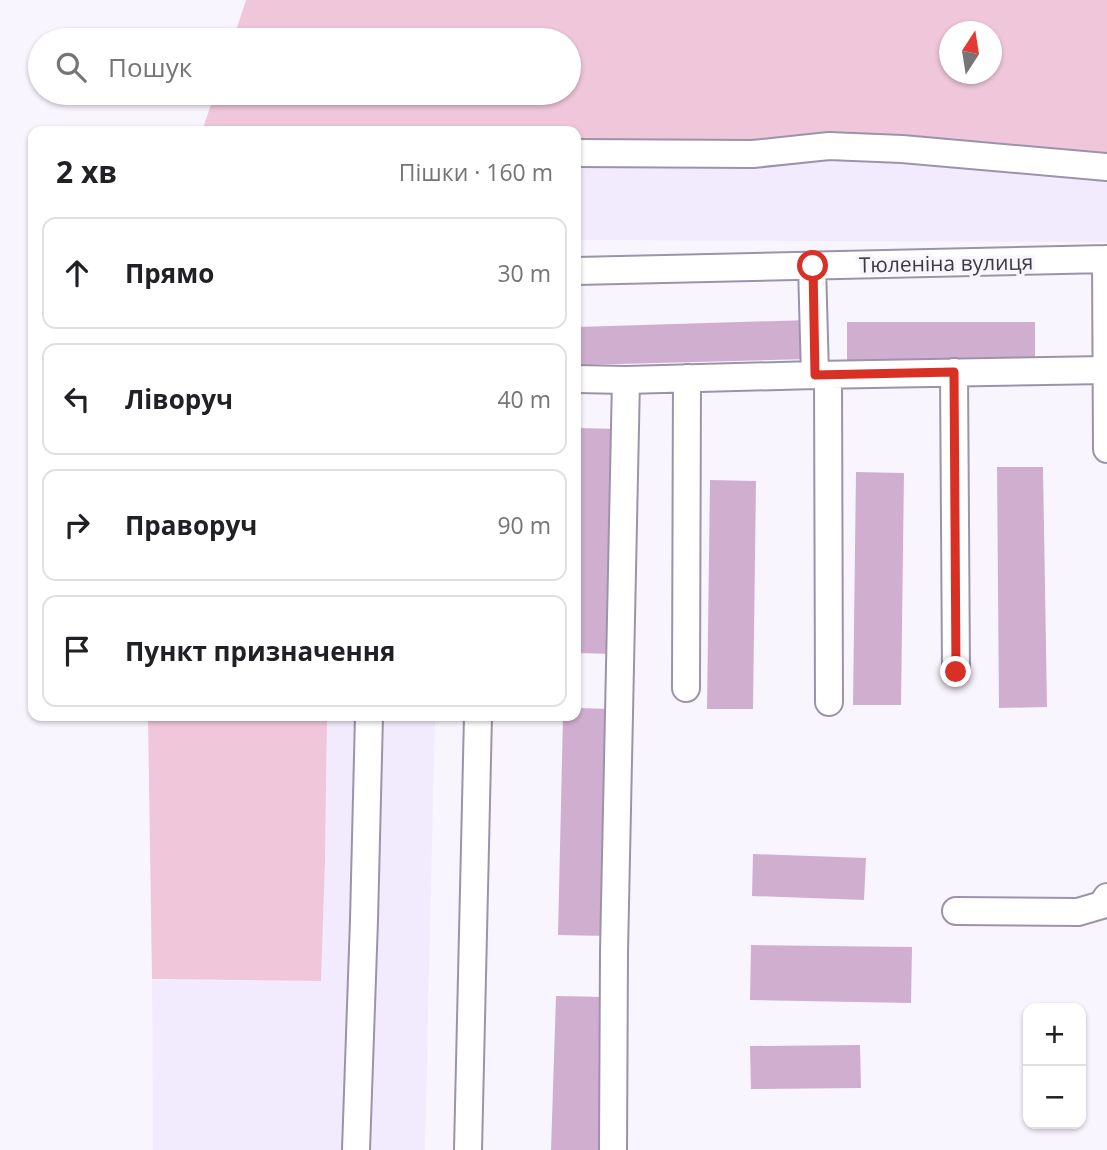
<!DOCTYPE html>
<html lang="uk">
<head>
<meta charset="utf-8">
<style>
  body { margin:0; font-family:"Open Sans",sans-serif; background:#f6f6f6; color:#202124 }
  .controls { position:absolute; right:21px; bottom:21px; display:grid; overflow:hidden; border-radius:14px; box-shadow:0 2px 5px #0004 }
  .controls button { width:63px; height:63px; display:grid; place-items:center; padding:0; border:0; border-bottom:2px solid #e0e0e0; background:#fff; color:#202124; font:35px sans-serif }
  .compass { position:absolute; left:939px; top:21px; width:63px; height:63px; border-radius:50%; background:#fff; box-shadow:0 2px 5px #0004; rotate:12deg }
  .stop { position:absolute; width:21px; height:21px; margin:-16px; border:5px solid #d93025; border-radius:50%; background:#fff }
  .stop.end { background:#d93025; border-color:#fff; box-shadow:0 2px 7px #0008 }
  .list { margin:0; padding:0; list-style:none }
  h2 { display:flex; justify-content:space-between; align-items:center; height:91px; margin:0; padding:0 28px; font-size:30px }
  h2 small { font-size:23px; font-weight:400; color:#757577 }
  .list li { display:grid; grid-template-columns:46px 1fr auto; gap:21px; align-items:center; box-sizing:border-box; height:112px; margin:0 14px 14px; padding:0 14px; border:2px solid #e0e0e0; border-radius:14px }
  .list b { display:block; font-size:26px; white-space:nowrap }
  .list em { font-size:23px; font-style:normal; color:#757577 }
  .icon { flex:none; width:38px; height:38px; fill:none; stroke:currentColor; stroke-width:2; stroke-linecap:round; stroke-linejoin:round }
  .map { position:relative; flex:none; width:1107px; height:1150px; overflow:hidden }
  .search { position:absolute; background:#fff; box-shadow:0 2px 5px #0004; left:28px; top:28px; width:553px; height:77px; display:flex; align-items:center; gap:18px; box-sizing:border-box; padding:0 24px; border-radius:38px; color:#757577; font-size:26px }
  .panel { position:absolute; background:#fff; box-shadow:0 2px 5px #0004; left:28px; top:126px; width:553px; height:595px; border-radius:14px }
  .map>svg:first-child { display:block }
  .built { fill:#f2ebfd }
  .green { fill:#f0c7da; fill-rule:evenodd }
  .building { fill:#d0aed0 }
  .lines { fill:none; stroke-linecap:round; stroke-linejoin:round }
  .minor-casing { stroke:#9c93a9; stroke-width:30 }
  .minor { stroke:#fff; stroke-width:26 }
  .route { stroke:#d93025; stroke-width:9 }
  .labels { text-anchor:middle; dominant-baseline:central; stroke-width:7; stroke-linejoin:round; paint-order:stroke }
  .street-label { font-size:21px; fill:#3e3a43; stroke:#f9f5ff }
</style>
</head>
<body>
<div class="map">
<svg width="1107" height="1150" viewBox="0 0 1107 1150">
  <rect width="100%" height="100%" fill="#f9f5ff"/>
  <!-- built -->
  <path class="built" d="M859,136L1107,176V242L576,240V156Z
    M327,716H435L425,1150H153L152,980L321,981L325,862Z"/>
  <!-- green -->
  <path class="green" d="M246,0H1107V176L981,152L576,156V131H202L215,93H569V40H233ZM950,32H992V74H950Z
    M148,716H327L325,862L321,981L152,979Z"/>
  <!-- building -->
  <path class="building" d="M809,320L810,359L578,365L577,327Z
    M847,322H1035V360H847Z
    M579,428L618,429L614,654L576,653Z
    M997,467H1043L1047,707L999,708Z
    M856,472L904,473L901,705H853Z
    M710,480L756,481L753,709H707Z
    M576,708L612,709L607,936L558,935L563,716H576Z
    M753,854L866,858L864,900L752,896Z
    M751,945L912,947L911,1003L750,1000Z
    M556,996L607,997L602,1150H551Z
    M860,1045L861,1088L751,1089L750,1046Z"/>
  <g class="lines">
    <!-- minor casing -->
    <g class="minor-casing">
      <path id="minor" d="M576,153L753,154L829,146L902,149L1107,167
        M1106,259L1107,449
        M812,266L815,375
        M576,271L1107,259
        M954,372L956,672
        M828,375L829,702
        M576,379L626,380L815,375L1106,370
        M686,688L687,378
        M956,911L1078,912L1102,905L1107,897
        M356,1150L364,920L369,716
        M468,1150L478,716
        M613,1150L614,952L626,380"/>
    </g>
    <!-- minor -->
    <use href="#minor" class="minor"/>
  </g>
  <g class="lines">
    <!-- route -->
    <path class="route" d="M813,266L815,375L954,372L956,672"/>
  </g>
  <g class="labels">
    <!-- street labels -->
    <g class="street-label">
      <text transform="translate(946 263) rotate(-1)">Тюленіна вулиця</text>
    </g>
  </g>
</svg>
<div class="controls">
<button>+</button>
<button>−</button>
</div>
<svg class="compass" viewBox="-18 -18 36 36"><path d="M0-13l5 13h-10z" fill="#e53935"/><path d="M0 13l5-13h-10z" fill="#757577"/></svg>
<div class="stop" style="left:813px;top:266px"></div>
<div class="stop end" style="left:956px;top:672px"></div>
<div class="search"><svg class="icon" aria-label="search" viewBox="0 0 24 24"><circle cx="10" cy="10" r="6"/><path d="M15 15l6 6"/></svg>Пошук</div>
<section class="panel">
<h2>2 хв<small>Пішки · 160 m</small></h2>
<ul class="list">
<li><svg class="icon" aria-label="ahead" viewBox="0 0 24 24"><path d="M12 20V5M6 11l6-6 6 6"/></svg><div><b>Прямо</b></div><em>30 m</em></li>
<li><svg class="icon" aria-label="left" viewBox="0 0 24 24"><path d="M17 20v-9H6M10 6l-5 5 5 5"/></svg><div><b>Ліворуч</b></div><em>40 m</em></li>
<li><svg class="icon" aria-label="right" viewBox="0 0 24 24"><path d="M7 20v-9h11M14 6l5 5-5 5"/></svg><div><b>Праворуч</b></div><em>90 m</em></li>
<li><svg class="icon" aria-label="arrive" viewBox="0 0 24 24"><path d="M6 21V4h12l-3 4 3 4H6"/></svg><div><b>Пункт призначення</b></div></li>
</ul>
</section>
</div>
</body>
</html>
